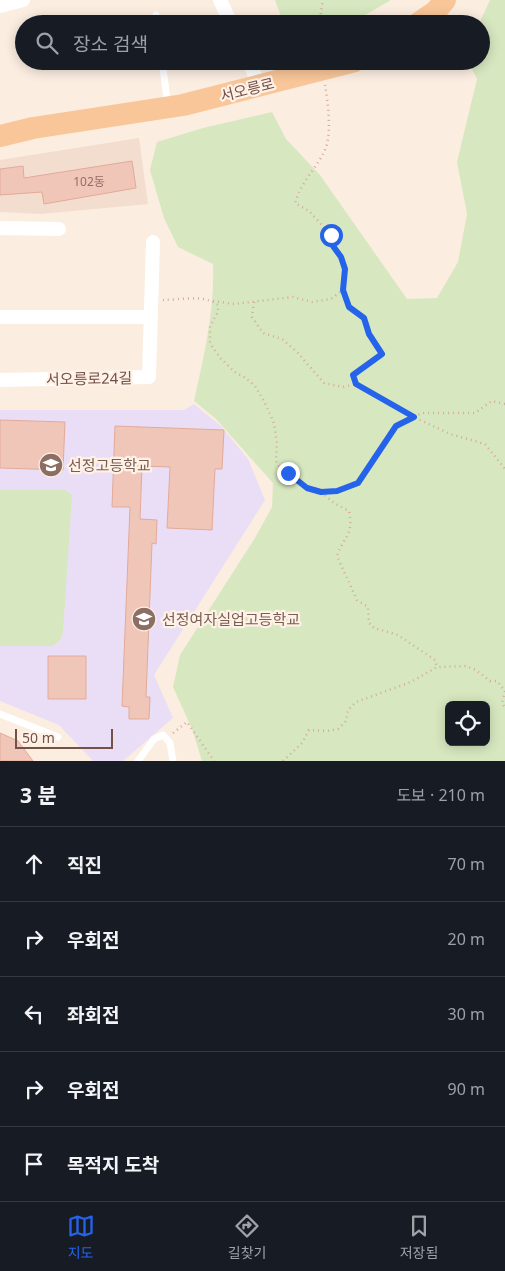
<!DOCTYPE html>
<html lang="ko">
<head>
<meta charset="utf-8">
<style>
  body { margin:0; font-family:"Noto Sans","Noto Sans KR",sans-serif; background:#242831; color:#f1f3f6 }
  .controls { position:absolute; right:15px; bottom:15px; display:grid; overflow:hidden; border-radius:8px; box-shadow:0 2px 12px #0003 }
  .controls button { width:45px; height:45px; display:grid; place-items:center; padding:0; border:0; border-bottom:1px solid #363941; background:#171b24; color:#f1f3f6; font:25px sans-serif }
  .scale { position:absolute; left:15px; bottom:12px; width:98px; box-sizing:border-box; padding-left:5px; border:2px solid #725148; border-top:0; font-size:14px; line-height:18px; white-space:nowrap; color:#725148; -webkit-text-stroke:4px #fff1e6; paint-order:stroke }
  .stop { position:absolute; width:15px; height:15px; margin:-11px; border:4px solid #2563eb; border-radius:50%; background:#fff }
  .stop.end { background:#2563eb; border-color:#fff; box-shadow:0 1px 5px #0008 }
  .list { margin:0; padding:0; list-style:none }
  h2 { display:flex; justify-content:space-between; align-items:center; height:65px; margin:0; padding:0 20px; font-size:21px }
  h2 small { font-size:16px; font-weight:400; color:#9ea1a6 }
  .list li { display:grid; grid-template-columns:32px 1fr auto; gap:15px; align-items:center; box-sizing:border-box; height:75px; padding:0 20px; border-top:1px solid #363941 }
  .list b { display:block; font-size:19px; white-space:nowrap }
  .list em { font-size:16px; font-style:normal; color:#9ea1a6 }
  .icon { flex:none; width:28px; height:28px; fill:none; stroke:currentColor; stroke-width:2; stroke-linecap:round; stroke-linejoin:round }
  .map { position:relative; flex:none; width:505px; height:761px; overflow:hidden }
  .search { position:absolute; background:#171b24; box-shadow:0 2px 12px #0003; left:15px; right:15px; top:15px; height:55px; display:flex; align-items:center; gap:12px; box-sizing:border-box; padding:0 18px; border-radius:28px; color:#9ea1a6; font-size:19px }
  .sheet { height:440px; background:#171b24 }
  nav { display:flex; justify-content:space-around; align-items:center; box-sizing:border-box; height:70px; border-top:1px solid #363941; background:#171b24; font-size:14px; color:#9ea1a6 }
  nav a { display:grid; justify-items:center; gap:2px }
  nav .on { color:#2563eb }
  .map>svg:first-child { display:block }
  .residential { fill:#f3ddcf }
  .education { fill:#eadef7 }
  .green { fill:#d7e8c0; fill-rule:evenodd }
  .building { fill:#f0c6b9; stroke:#e2aa99 }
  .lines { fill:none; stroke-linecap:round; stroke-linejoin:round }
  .path { stroke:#d5a99c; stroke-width:2.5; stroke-dasharray:1 4; stroke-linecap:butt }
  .service { stroke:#fff; stroke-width:7 }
  .minor { stroke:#fff; stroke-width:14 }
  .primary { stroke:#f9c699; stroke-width:22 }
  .route { stroke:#2563eb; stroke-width:6 }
  .labels { text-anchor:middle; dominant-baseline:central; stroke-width:4.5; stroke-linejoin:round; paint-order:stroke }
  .number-label { font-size:12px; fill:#926e64 }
  .street-label { font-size:15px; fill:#725148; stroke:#fff1e6 }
  .education-label { font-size:15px; fill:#785e54; stroke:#fff1e6; text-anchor:start }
</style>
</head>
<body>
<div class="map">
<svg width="505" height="761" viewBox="0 0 505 761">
  <rect width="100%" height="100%" fill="#fbede0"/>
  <!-- residential -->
  <path class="residential" d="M139,138L148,204L41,214L0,212V160Z"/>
  <!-- education -->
  <path class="education" d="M194,404L221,426L248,459L265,500L154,675L173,718L123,761H93L59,725L0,701V410H184Z"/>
  <!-- green -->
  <path class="green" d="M275,0H391L350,24H284Z
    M490,0H505V761H202L192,729L173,687L180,655L255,538L272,507L273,483L216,419L194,401C204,356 215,310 213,264L178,247L164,218L150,170L157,142L203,128L272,112L286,139L320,175L407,299L437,298L458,262L467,214L457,162L477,79L468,61H481V24H479ZM449,705H486V742H449Z
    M0,490H65L72,495L63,632L61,639L53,646H0Z"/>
  <!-- building -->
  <path class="building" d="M132,161L136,188L44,204L42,192L0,195V169L23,166L24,178Z
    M0,420L65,422L63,470L0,468Z
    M115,426L224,430L222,469H215L212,530L167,528L170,467L142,466L140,519L157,520L156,544L152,543L146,697H150L149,719H129V707L122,706L130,507H112Z
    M48,656H86V699H48Z
    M0,733L18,741L33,761H0Z"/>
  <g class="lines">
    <!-- path -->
    <path class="path" d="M319,24L323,0
      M325,85C328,102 331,128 327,144C322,163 301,180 295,203L309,211L331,235L333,246L341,257L345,269L343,290L349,307L364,318L369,334L382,355L353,375L356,384L401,411L450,434L485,444L505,469
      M163,300C179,300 204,294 218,305V312L210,326V343L220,358L236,373L246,378L255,386L264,401L274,423L277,444L276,461L279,466L284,467L288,473L292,474L299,483L307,488L321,492L337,491L358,483L363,477L383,442L396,425L422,413H475L492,401L505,404
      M213,301L234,304L293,297L312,302L331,299L343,290
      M254,302L252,317L263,333L282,339L297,352L324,383L343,387L356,384
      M321,492L334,503L349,511C354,535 344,536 337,556L357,600L368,607L369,623L374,628L398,635L435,660L437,667
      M505,691L502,703L505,708
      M173,733L187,722L214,761
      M283,761L302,743L309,730L327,731L338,729L346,721L348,710L356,702L411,682L437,667L466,666L476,670L490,681H497L505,691"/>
    <!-- service -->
    <path class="service" d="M156,15L157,24
      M162,61L168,106
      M0,714L58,737
      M138,761L154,739L163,735L170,743L173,761"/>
    <!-- minor -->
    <path class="minor" d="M220,0L231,24
      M0,6L23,0
      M249,61L259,86
      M0,228L59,229
      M0,317H151
      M0,380L149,377L153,242"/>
    <!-- primary -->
    <path class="primary" d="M417,24L436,11L445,0
      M0,136L33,128L183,105L355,61"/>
  </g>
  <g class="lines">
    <!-- route -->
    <path class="route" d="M288,473L307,488L321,492L337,491L358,483L396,426L414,417L356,384L353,375L382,354L369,334L364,318L349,307L343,290L345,269L341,257L333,246L331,235"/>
  </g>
  <!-- icons -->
  <defs>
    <g id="school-disc" transform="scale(1.25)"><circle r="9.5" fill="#8d6e63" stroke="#fff1e6"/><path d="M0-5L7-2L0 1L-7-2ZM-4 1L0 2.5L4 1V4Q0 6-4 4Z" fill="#fff"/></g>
  </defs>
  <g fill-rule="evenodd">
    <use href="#school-disc" x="51" y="465"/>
    <use href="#school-disc" x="144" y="619"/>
  </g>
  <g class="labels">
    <!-- number labels -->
    <g class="number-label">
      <text x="89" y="181">102동</text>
    </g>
    <!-- street labels -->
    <g class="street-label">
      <text transform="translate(247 89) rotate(-14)">서오릉로</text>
      <text transform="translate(89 378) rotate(-1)">서오릉로24길</text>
    </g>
    <!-- education labels -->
    <g class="education-label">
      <text x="68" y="465">선정고등학교</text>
      <text x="162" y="619">선정여자실업고등학교</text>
    </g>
  </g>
</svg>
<div class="controls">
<button><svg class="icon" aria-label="locate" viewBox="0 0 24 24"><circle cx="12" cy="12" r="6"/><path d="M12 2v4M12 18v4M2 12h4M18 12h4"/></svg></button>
</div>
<div class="scale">50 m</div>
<div class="stop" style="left:331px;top:235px"></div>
<div class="stop end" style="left:288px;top:473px"></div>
<div class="search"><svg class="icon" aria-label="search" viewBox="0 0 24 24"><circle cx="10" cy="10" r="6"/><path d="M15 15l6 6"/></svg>장소 검색</div>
</div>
<section class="sheet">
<h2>3 분<small>도보 · 210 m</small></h2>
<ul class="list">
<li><svg class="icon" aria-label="ahead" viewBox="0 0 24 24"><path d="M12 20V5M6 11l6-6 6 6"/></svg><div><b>직진</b></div><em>70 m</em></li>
<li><svg class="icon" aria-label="right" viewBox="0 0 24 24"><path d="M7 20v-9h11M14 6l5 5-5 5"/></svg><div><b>우회전</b></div><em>20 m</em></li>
<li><svg class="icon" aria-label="left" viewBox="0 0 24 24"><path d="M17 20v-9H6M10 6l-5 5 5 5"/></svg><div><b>좌회전</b></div><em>30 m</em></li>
<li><svg class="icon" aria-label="right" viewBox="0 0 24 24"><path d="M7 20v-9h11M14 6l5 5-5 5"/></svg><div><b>우회전</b></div><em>90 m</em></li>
<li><svg class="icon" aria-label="arrive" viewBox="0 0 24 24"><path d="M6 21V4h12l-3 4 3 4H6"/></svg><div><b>목적지 도착</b></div></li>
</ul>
</section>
<nav>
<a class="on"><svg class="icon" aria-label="map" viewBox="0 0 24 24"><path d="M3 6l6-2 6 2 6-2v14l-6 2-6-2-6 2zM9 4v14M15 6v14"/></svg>지도</a>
<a><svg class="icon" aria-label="directions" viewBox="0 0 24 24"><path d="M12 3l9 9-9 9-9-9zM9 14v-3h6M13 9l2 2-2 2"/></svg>길찾기</a>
<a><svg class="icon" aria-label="saved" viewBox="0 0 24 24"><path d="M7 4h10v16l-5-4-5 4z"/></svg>저장됨</a>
</nav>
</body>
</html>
